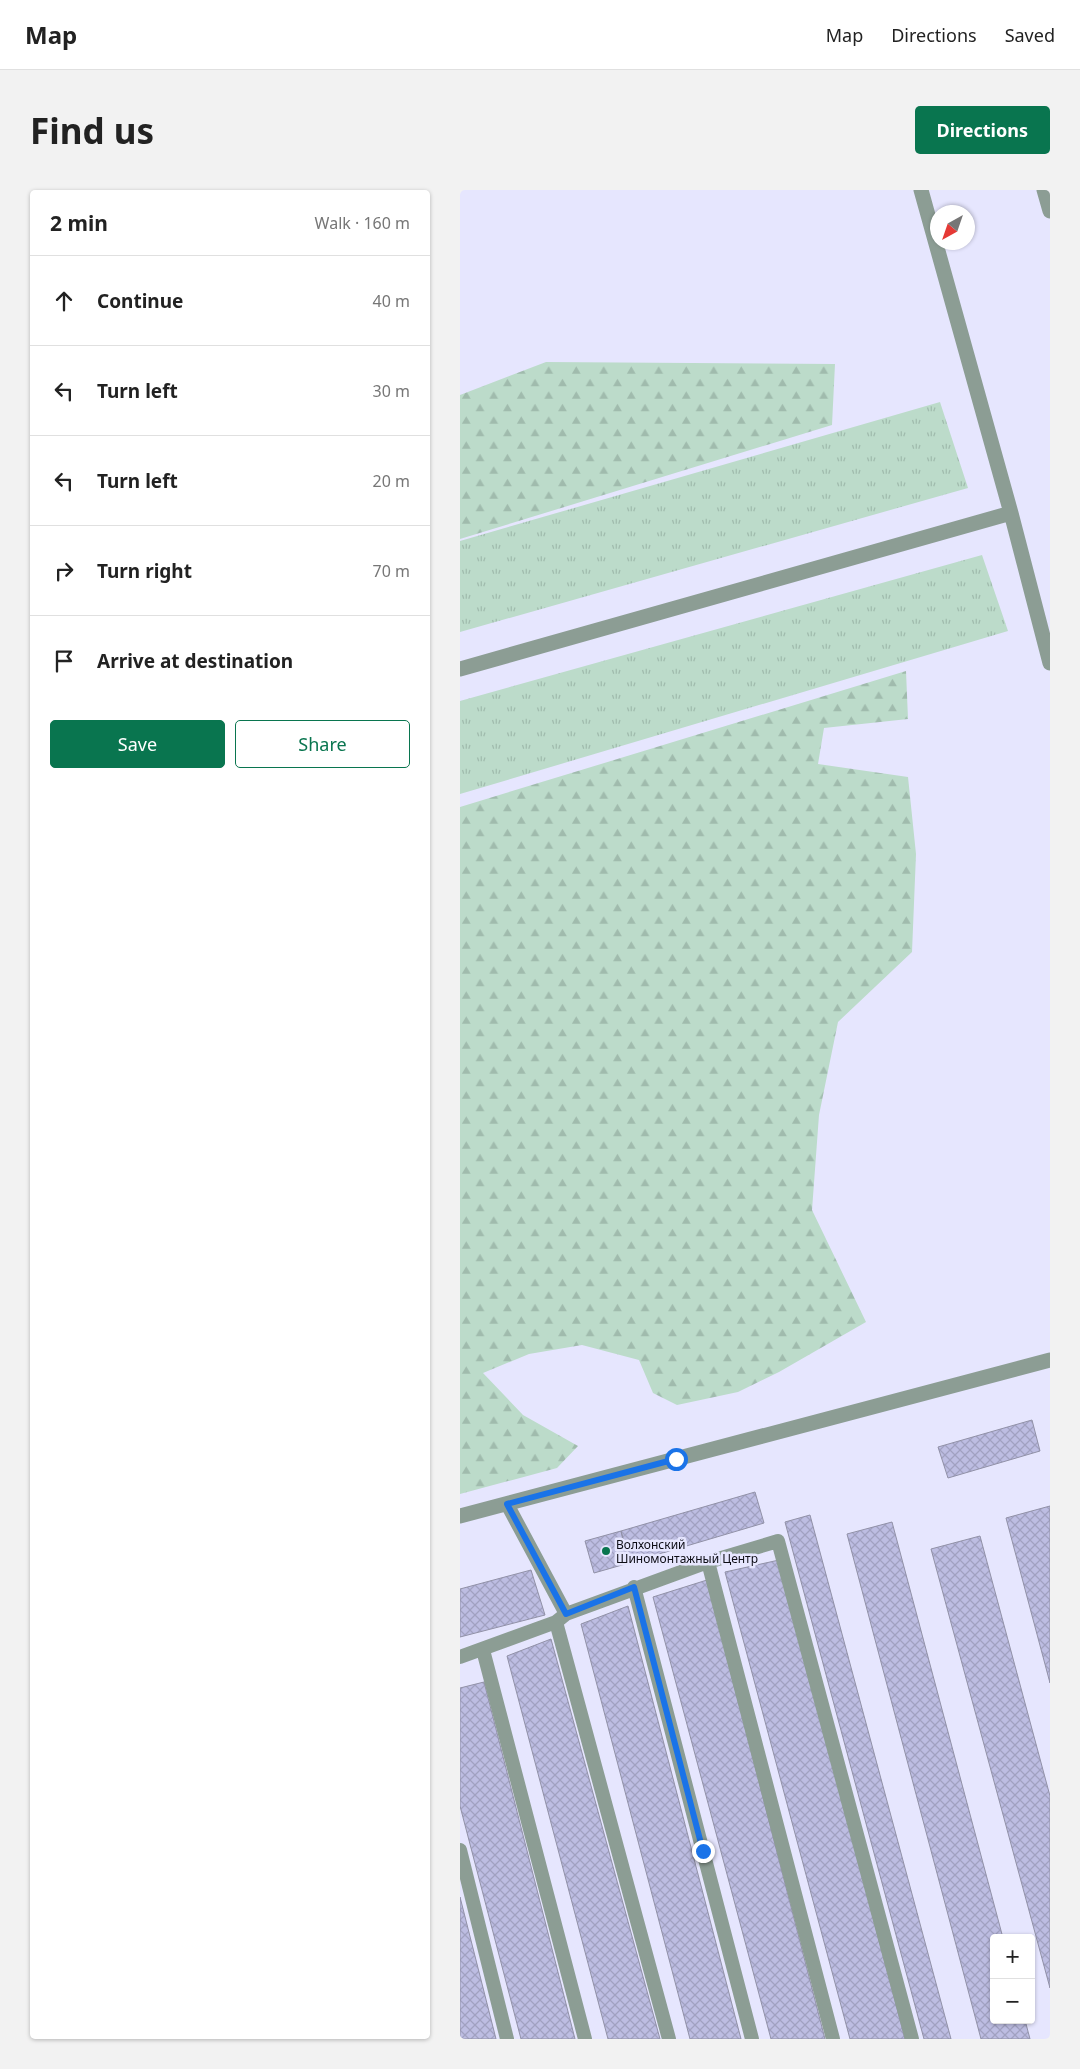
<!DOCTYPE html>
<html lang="en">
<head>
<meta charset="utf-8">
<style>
  body { margin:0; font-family:"Noto Sans",sans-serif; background:#f2f2f2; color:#222 }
  .controls { position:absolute; right:15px; bottom:15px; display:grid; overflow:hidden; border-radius:5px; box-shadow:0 1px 4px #0004 }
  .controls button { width:45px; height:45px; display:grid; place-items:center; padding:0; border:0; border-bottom:1px solid #e0e0e0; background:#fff; color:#222; font:25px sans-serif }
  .compass { position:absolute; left:470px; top:15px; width:45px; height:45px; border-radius:50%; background:#fff; box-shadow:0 1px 4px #0004; rotate:220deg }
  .stop { position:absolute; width:15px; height:15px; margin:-11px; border:4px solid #1a73e8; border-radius:50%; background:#fff }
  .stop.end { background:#1a73e8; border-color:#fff; box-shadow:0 1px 5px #0008 }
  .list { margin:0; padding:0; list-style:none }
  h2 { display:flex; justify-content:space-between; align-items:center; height:65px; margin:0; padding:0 20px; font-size:21px }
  h2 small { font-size:16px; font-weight:400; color:#767676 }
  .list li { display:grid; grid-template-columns:32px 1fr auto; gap:15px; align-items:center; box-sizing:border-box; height:90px; padding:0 20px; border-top:1px solid #e0e0e0 }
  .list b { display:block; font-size:19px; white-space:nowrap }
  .list em { font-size:16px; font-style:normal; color:#767676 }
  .actions { display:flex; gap:10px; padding:15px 20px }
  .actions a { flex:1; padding:11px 0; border:1px solid #09754f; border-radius:5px; text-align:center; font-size:18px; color:#09754f }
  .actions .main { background:#09754f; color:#fff }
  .icon { flex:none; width:28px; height:28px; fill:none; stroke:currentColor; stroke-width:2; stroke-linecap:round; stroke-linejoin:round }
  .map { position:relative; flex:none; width:590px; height:1849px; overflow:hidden; border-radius:5px }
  header { display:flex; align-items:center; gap:30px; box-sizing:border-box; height:70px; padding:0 25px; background:#fff; border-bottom:1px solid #e0e0e0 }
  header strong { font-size:24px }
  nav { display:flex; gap:28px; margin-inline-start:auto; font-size:18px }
  .intro { display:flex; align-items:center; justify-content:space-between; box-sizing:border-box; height:120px; padding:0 30px }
  h1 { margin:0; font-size:35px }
  .button { padding:12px 22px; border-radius:5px; background:#09754f; color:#fff; font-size:18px; font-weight:700 }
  main { display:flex; gap:30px; padding:0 30px }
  aside { flex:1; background:#fff; border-radius:5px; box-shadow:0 1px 4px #0004 }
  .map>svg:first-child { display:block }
  .grass { fill:url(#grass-tufts) }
  .forest { fill:url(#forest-firs) }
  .building { fill:url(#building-cross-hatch); stroke:#9191a7 }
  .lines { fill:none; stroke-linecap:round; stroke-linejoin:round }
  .lane { stroke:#8c9d94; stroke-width:14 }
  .street { stroke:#8c9d94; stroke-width:15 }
  .route { stroke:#1a73e8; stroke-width:6 }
  .poi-dot { fill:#09754f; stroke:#e6e6fe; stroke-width:2 }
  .labels { text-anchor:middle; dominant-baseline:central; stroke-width:5; stroke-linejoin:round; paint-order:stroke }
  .poi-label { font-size:12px; fill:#0c0c14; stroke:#e6e6fe; text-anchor:start }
</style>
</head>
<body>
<header>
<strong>Map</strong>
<nav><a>Map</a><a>Directions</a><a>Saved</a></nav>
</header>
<div class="intro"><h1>Find us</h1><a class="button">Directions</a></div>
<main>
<aside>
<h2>2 min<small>Walk · 160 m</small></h2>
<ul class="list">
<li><svg class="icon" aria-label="ahead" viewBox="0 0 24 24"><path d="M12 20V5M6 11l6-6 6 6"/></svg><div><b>Continue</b></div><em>40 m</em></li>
<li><svg class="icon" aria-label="left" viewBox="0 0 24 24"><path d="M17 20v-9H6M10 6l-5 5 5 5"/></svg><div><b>Turn left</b></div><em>30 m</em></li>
<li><svg class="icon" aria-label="left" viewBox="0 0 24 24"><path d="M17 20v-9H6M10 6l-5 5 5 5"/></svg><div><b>Turn left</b></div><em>20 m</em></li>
<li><svg class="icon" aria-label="right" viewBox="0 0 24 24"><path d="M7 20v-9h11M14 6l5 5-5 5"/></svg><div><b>Turn right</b></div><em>70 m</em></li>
<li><svg class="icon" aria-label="arrive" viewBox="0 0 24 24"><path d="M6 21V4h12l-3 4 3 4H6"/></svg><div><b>Arrive at destination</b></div></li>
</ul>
<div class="actions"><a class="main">Save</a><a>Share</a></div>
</aside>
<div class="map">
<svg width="590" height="1849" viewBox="0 0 590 1849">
  <defs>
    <pattern id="grass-tufts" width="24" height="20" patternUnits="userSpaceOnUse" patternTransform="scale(1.25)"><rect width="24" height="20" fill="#bcdbca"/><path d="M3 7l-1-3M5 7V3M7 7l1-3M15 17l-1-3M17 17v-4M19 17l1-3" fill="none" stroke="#a0bbad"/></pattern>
    <pattern id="forest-firs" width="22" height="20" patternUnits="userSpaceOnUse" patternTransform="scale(1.25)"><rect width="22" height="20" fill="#bcdbca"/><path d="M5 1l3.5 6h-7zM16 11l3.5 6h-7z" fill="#a0bbad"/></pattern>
    <pattern id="building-cross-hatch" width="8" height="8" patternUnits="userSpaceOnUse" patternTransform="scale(1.25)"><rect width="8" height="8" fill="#bdbde2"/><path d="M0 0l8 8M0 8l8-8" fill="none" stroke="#a1a1c1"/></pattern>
  </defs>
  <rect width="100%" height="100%" fill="#e6e6fe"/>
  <!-- grass -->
  <path class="grass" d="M480,212L508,298L0,442V351Z
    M522,365L548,441L0,604V511Z"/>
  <!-- forest -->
  <path class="forest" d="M86,172L375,174L372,235L0,349V205Z
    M446,481L448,529L364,538L358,574L448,587L456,664L452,762L378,832L359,925L352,1020L406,1132L319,1182L278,1202L217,1215L193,1203L179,1170L122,1155L69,1164L23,1183L63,1225L118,1256L97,1278L0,1304V617Z"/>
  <!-- building -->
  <path class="building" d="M572,1230L580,1261L488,1288L478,1257Z
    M295,1302L304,1333L169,1373L161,1341Z
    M590,1316V1493L546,1328Z
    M350,1325L491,1849H464L325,1332Z
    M432,1332L543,1748H534V1830H565L570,1849H521L387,1344Z
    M161,1341L169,1373L134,1383L125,1351Z
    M520,1346L590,1606V1798L471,1359Z
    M319,1370L445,1849H390L265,1382Z
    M71,1380L85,1425L0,1447V1399Z
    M247,1390L365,1849H311L193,1407Z
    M168,1416L281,1849H230L121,1434Z
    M91,1449L200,1849H148L47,1466Z
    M24,1492L115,1849H61L0,1616V1498Z
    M0,1707L36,1849H0Z"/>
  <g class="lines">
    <!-- lane -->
    <path class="lane" d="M47,1314L106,1424L96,1432L209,1849
      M248,1372L373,1849
      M174,1397L292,1849
      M106,1424L248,1372L318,1351L452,1849
      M23,1460L125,1849
      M0,1467L96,1432
      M0,1660L47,1849"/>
    <!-- street -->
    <path class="street" d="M461,0L551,323L590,473
      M584,0L590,21
      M0,479L551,323
      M0,1326L590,1170"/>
  </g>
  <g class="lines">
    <!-- route -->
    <path class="route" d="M216,1269L47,1314L106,1424L174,1397L243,1661"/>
  </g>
  <!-- markers -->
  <circle class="poi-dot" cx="146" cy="1361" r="5"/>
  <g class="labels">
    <!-- poi labels -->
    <g class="poi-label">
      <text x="156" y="1354">Волхонский<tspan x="156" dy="14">Шиномонтажный Центр</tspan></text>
    </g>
  </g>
</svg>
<div class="controls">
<button>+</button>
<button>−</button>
</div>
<svg class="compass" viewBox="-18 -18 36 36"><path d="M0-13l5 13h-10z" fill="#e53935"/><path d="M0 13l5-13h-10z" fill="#767676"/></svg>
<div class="stop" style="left:216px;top:1269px"></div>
<div class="stop end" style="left:243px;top:1661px"></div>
</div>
</main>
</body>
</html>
